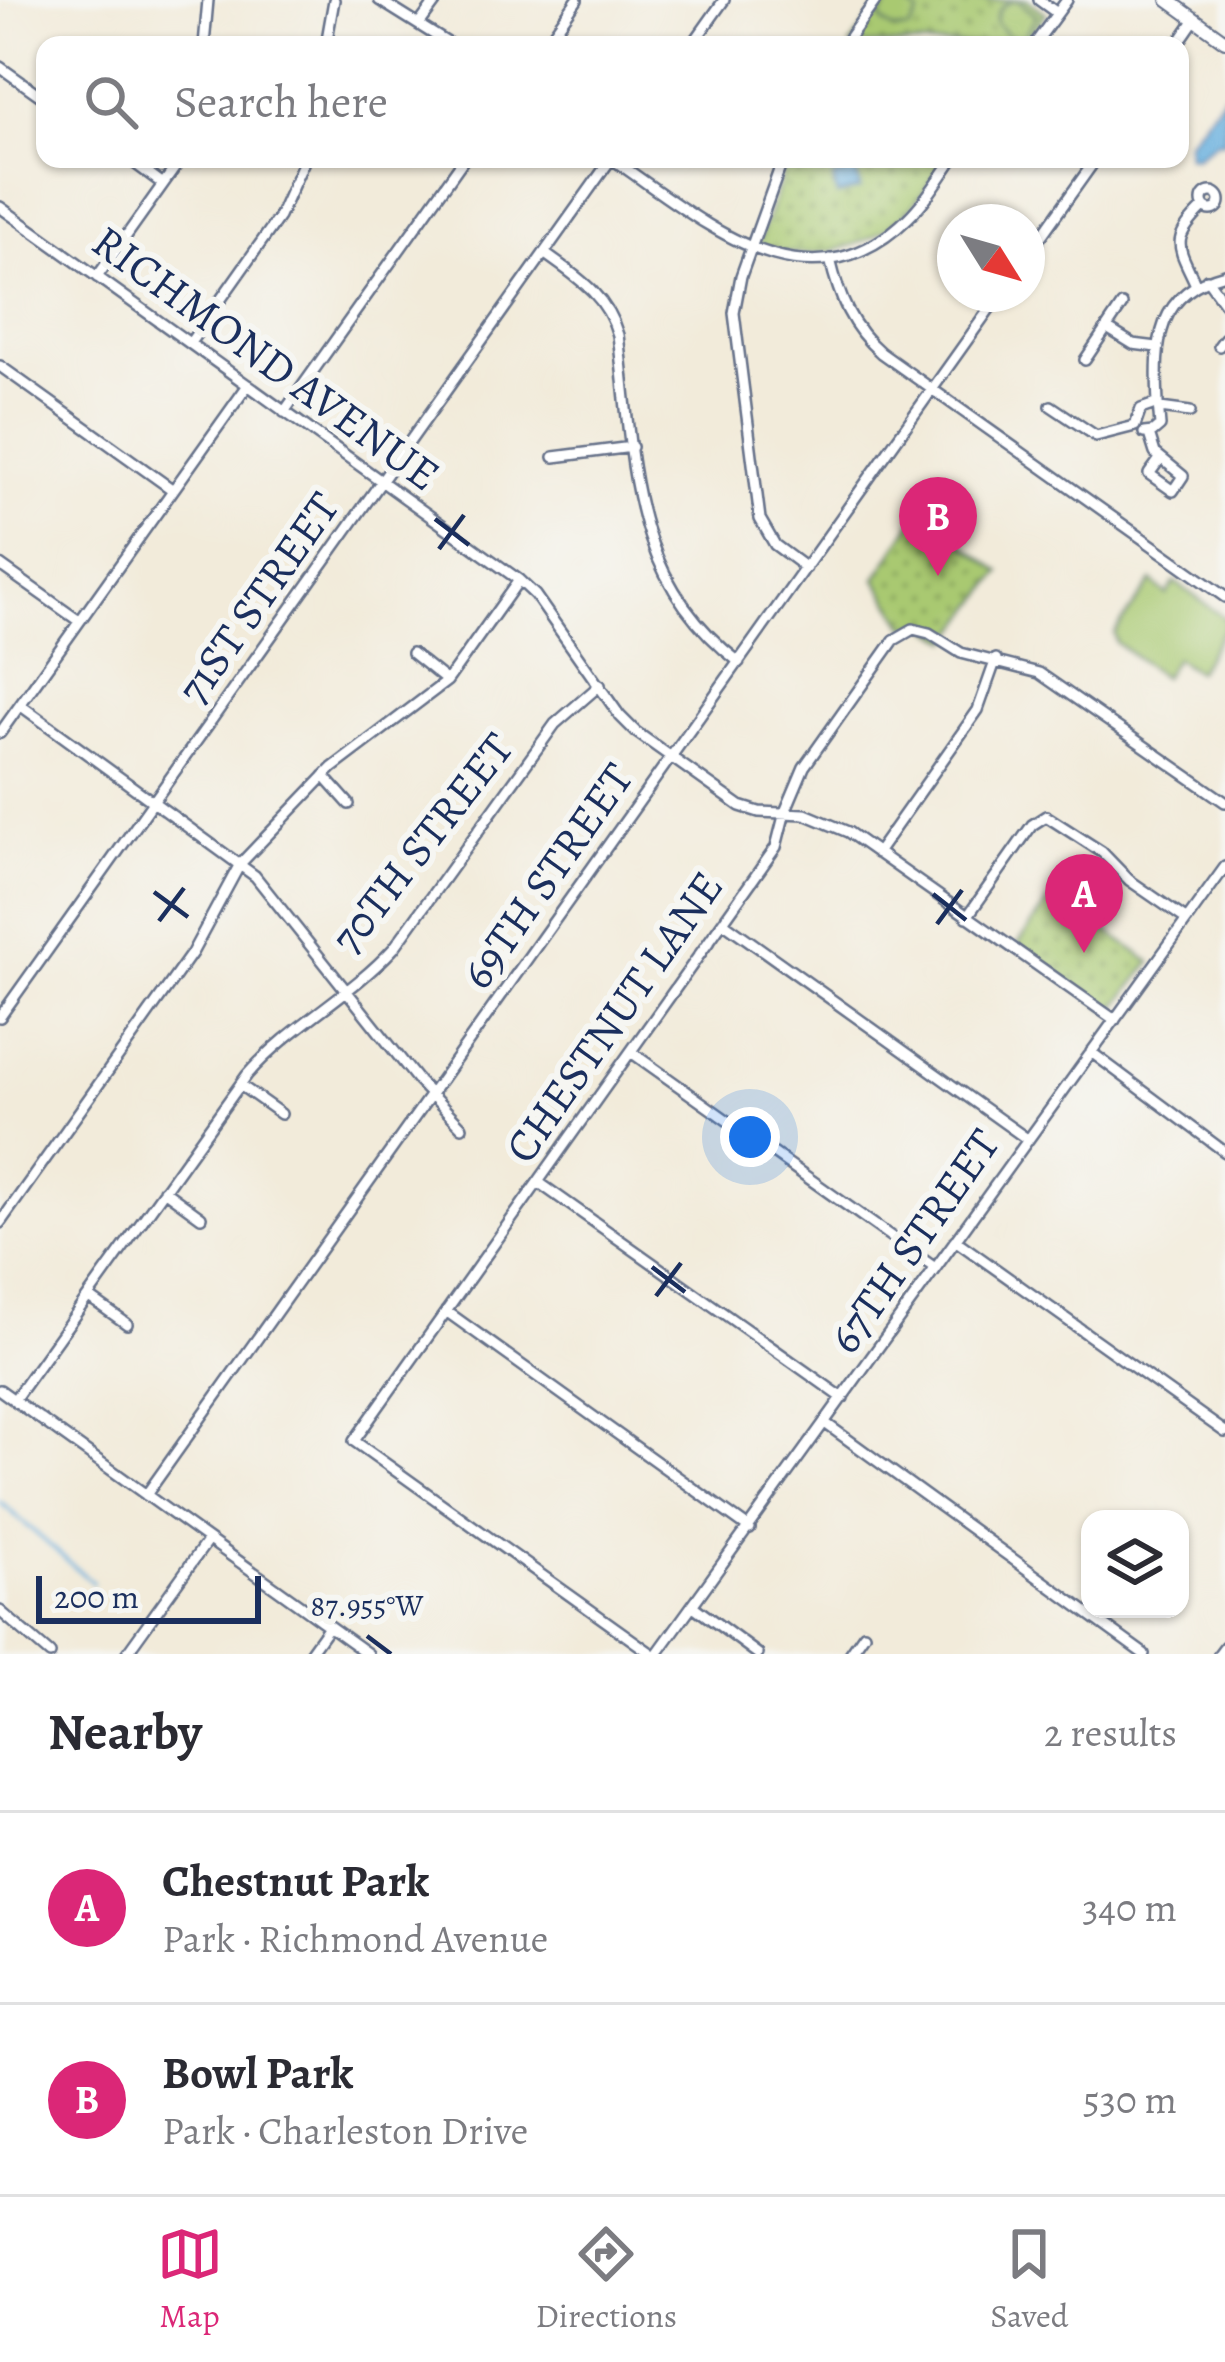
<!DOCTYPE html>
<html lang="en">
<head>
<meta charset="utf-8">
<style>
  body { margin:0; font-family:Alegreya,serif; background:#f7f7f7; color:#2b2b33 }
  .controls { position:absolute; right:36px; bottom:36px; display:grid; overflow:hidden; border-radius:24px; box-shadow:0 3px 9px #0004 }
  .controls button { width:108px; height:108px; display:grid; place-items:center; padding:0; border:0; border-bottom:3px solid #e1e1e2; background:#fff; color:#2b2b33; font:60px sans-serif }
  .compass { position:absolute; left:937px; top:204px; width:108px; height:108px; border-radius:50%; background:#fff; box-shadow:0 3px 9px #0004; rotate:127deg }
  .scale { position:absolute; left:36px; bottom:30px; width:225px; box-sizing:border-box; padding-left:12px; border:6px solid #1b2f5e; border-top:0; font-size:33px; line-height:42px; white-space:nowrap; color:#1b2f5e; -webkit-text-stroke:9px #f6f6f2; paint-order:stroke }
  .you { position:absolute; left:750px; top:1137px; width:42px; height:42px; margin:-30px; border:9px solid #fff; border-radius:50%; background:#1a73e8; box-shadow:0 0 0 18px #1a73e833 }
  .badge { display:grid; place-items:center; width:78px; height:78px; border-radius:50%; background:#db2777; color:#fff; font-size:39px; font-weight:700 }
  .pin { position:absolute; translate:-50% -99px; filter:drop-shadow(0 3px 6px #0008) }
  .pin::after { content:''; position:absolute; top:63px; width:42px; height:36px; background:inherit; clip-path:polygon(0 0,100% 0,50% 100%) }
  .list { margin:0; padding:0; list-style:none }
  h2 { display:flex; justify-content:space-between; align-items:center; height:156px; margin:0; padding:0 48px; font-size:51px }
  h2 small { font-size:39px; font-weight:400; color:#7c7c81 }
  .list li { display:grid; grid-template-columns:78px 1fr auto; gap:36px; align-items:center; box-sizing:border-box; height:192px; padding:0 48px; border-top:3px solid #e1e1e2 }
  .list b { display:block; font-size:45px; white-space:nowrap }
  .list p { margin:0; font-size:39px; white-space:nowrap; color:#7c7c81 }
  .list em { font-size:39px; font-style:normal; color:#7c7c81 }
  .icon { flex:none; width:66px; height:66px; fill:none; stroke:currentColor; stroke-width:2; stroke-linecap:round; stroke-linejoin:round }
  .map { position:relative; flex:none; width:1225px; height:1654px; overflow:hidden }
  .search { position:absolute; background:#fff; box-shadow:0 3px 9px #0004; left:36px; right:36px; top:36px; height:132px; display:flex; align-items:center; gap:30px; box-sizing:border-box; padding:0 42px; border-radius:24px; color:#7c7c81; font-size:45px }
  .sheet { height:540px; background:#fff }
  nav { display:flex; justify-content:space-around; align-items:center; box-sizing:border-box; height:168px; border-top:3px solid #e1e1e2; background:#fff; font-size:33px; color:#7c7c81 }
  nav a { display:grid; justify-items:center; gap:6px }
  nav .on { color:#db2777 }
  .map>svg:first-child { display:block }
  .grass { fill:url(#grass-dots); stroke:#627c68; stroke-width:3 }
  .garden { fill:#a9c971; stroke:#627c68; stroke-width:3 }
  .water { fill:#66afde; stroke:#406f9e; stroke-width:3 }
  .lines { fill:none; stroke-linecap:round; stroke-linejoin:round }
  .stream { stroke:#66afde; stroke-width:3 }
  .minor-casing { stroke:#667189; stroke-width:14 }
  .major-casing { stroke:#667189; stroke-width:16 }
  .minor { stroke:#fff; stroke-width:9 }
  .major { stroke:#fff; stroke-width:12 }
  .ticks { fill:none; stroke:#1b2f5e; stroke-width:4.5 }
  .labels { text-anchor:middle; dominant-baseline:central; stroke-width:12; stroke-linejoin:round; paint-order:stroke }
  .street-label { font-size:45px; fill:#1b2f5e; stroke:#f6f6f2 }
  .ticks-label { font-size:30px; text-anchor:middle; fill:#1b2f5e; stroke:#f6f6f2; stroke-width:12; stroke-linejoin:round; paint-order:stroke }
</style>
</head>
<body>
<div class="map">
<svg width="1225" height="1654" viewBox="0 0 1225 1654">
  <defs>
    <pattern id="grass-dots" width="8" height="8" patternUnits="userSpaceOnUse" patternTransform="scale(3)"><rect width="8" height="8" fill="#a9c971"/><path d="M2 2h.1M6 6h.1" fill="none" stroke="#89a460" stroke-width="1.8" stroke-linecap="round"/></pattern>
  </defs>
  <rect width="100%" height="100%" fill="#f6f6f2"/>
  <filter id="ink" filterUnits="userSpaceOnUse"><feTurbulence type="fractalNoise" baseFrequency=".00833" numOctaves="2"/><feDisplacementMap in="SourceGraphic" scale="24" xChannelSelector="R" yChannelSelector="G"/><feConvolveMatrix kernelMatrix="1 2 1 2 8 2 1 2 1" color-interpolation-filters="sRGB"/></filter>
  <filter id="wash" filterUnits="userSpaceOnUse"><feTurbulence type="fractalNoise" baseFrequency=".004" numOctaves="4" result="noise"/><feDisplacementMap in="SourceGraphic" scale="48" xChannelSelector="R" yChannelSelector="G"/><feGaussianBlur stdDeviation="2.7" result="paint"/><feColorMatrix in="noise" values="0 0 0 0 0 0 0 0 0 0 0 0 0 0 0 0 0 1.4 0 .05"/><feComposite in="paint" operator="in"/></filter>
  <g filter="url(#wash)">
    <rect width="100%" height="100%" fill="#f2ebda"/>
    <!-- grass -->
    <path class="grass" d="M883,0H1028L1046,13L1024,45H851Z
      M788,159H945C933,177 921,199 905,214C866,250 811,262 761,247L760,239Z
      M919,512L1001,572L950,640L924,625L906,626L876,579Z
      M1054,894L1151,962L1117,1006L1107,1009L1017,945Z"/>
    <!-- garden -->
    <path class="garden" d="M891,0H902L919,14L910,29C896,31 889,30 880,18Z
      M1017,0L1037,16L1022,38L1010,37L996,23C997,8 1003,4 1017,0Z
      M1152,581L1166,595L1175,582L1225,618V627L1197,672L1175,658L1163,677L1116,643L1114,633Z"/>
    <!-- water -->
    <path class="water" d="M1225,94V141L1215,142L1196,157L1188,156L1187,142Z
      M854,161L860,189L837,195L833,177L845,174L843,164Z"/>
    <g class="lines">
      <!-- stream -->
      <path class="stream" d="M0,1502L93,1583"/>
    </g>
  </g>
  <g filter="url(#ink)">
    <g class="lines">
      <!-- minor casing -->
      <g class="minor-casing">
        <path id="minor" d="M379,0L451,45
          M1039,0L1057,13
          M420,23L437,0
          M204,45L208,0
          M326,45L334,0
          M545,45L577,0
          M692,45L724,0
          M844,45L876,0
          M1034,45L1067,0
          M1177,45L1195,19
          M0,67L45,99
          M129,159L163,184
          M612,159C701,219 806,318 908,218C926,201 939,179 953,159
          M783,159L741,276L734,313L760,519L775,545L806,568
          M1202 201a9 9 0 1 1 18 0a9 9 0 1 1-18 0Z
          M0,207L519,580L535,595L620,716L636,732L740,806L759,812L805,814L848,832L1115,1020
          M544,253C577,277 606,294 618,335C634,462 628,577 739,662
          M1027,256L1096,159
          M830,259C839,297 851,327 881,353L1225,597
          M97,277L181,159
          M1207,279L1225,304
          M1196,285C1178,245 1169,241 1204,207
          M1107,328L1133,344L1157,347
          M190,343L279,217L305,159
          M1219,346L1225,338
          M1085,360L1122,305
          M0,366L173,490
          M1051,406L1096,436L1135,426
          M1160,408L1190,412
          M284,412L464,159
          M1135,426L1141,409L1158,403C1155,343 1156,292 1225,274
          M1144,433L1153,432L1160,426L1158,403
          M1149,434L1155,453L1183,476L1173,491L1149,474L1160,459
          M554,457L632,447
          M0,565L79,621
          M412,653L447,681
          M20,705L255,876L419,1082L462,1127
          M0,733L248,385
          M324,776L349,804
          M877,853L978,710L996,659
          M967,917L1032,825L1046,816L1102,852L1129,880L1187,920
          M723,922L1027,1139
          M0,1017L611,159
          M631,1052L935,1268
          M1091,1052L1225,1152
          M240,1085L281,1114
          M538,1182L843,1398
          M164,1190L201,1217
          M0,1223L192,953L240,864L332,768L447,681L519,580
          M955,1240L1225,1432
          M89,1297L127,1324
          M446,1311L750,1529
          M0,1390L368,1654
          M14,1400L247,1075C290,1026 350,996 394,948L555,724L600,685
          M825,1423L1144,1654
          M146,1495L1000,294
          M693,1606L758,1654
          M0,1611L50,1654
          M126,1654L208,1540
          M309,1654L329,1626
          M652,1654L354,1441L776,847L785,812L804,767L894,640L913,629L929,633L961,653L1039,673L1225,802
          M657,1654L1225,867
          M850,1654L864,1634
          M1219,1654L1225,1646"/>
      </g>
      <!-- major casing -->
      <g class="major-casing">
        <path id="major" d="M1168,0L1225,41"/>
      </g>
      <!-- minor -->
      <use href="#minor" class="minor"/>
      <!-- major -->
      <use href="#major" class="major"/>
    </g>
  </g>
  <!-- ticks -->
  <path class="ticks" d="M435,519L469,545M439,549L464,515M154,892L188,917M933,894L966,920M159,921L184,888M937,924L962,890M652,1267L685,1292M656,1296L681,1263M367,1636L391,1654"/>
  <g class="labels">
    <!-- street labels -->
    <g class="street-label">
      <text transform="translate(266 358) rotate(36)">RICHMOND AVENUE</text>
      <text transform="translate(258 598) rotate(-55)">71ST STREET</text>
      <text transform="translate(422 843) rotate(-52)">70TH STREET</text>
      <text transform="translate(547 876) rotate(-55)">69TH STREET</text>
      <text transform="translate(614 1017) rotate(-55)">CHESTNUT LANE</text>
      <text transform="translate(914 1241) rotate(-55)">67TH STREET</text>
    </g>
  </g>
  <g class="ticks-label">
    <text x="367" y="1616">87.955°W</text>
  </g>
</svg>
<div class="controls">
<button><svg class="icon" aria-label="layers" viewBox="0 0 24 24"><path d="M12 4l9 5-9 5-9-5zM3 14l9 5 9-5"/></svg></button>
</div>
<svg class="compass" viewBox="-18 -18 36 36"><path d="M0-13l5 13h-10z" fill="#e53935"/><path d="M0 13l5-13h-10z" fill="#7c7c81"/></svg>
<div class="scale">200 m</div>
<div class="you"></div>
<div class="pin badge" style="left:1084px;top:953px">A</div>
<div class="pin badge" style="left:938px;top:576px">B</div>
<div class="search"><svg class="icon" aria-label="search" viewBox="0 0 24 24"><circle cx="10" cy="10" r="6"/><path d="M15 15l6 6"/></svg>Search here</div>
</div>
<section class="sheet">
<h2>Nearby<small>2 results</small></h2>
<ul class="list">
<li><span class="badge">A</span><div><b>Chestnut Park</b><p>Park · Richmond Avenue</p></div><em>340 m</em></li>
<li><span class="badge">B</span><div><b>Bowl Park</b><p>Park · Charleston Drive</p></div><em>530 m</em></li>
</ul>
</section>
<nav>
<a class="on"><svg class="icon" aria-label="map" viewBox="0 0 24 24"><path d="M3 6l6-2 6 2 6-2v14l-6 2-6-2-6 2zM9 4v14M15 6v14"/></svg>Map</a>
<a><svg class="icon" aria-label="directions" viewBox="0 0 24 24"><path d="M12 3l9 9-9 9-9-9zM9 14v-3h6M13 9l2 2-2 2"/></svg>Directions</a>
<a><svg class="icon" aria-label="saved" viewBox="0 0 24 24"><path d="M7 4h10v16l-5-4-5 4z"/></svg>Saved</a>
</nav>
</body>
</html>
